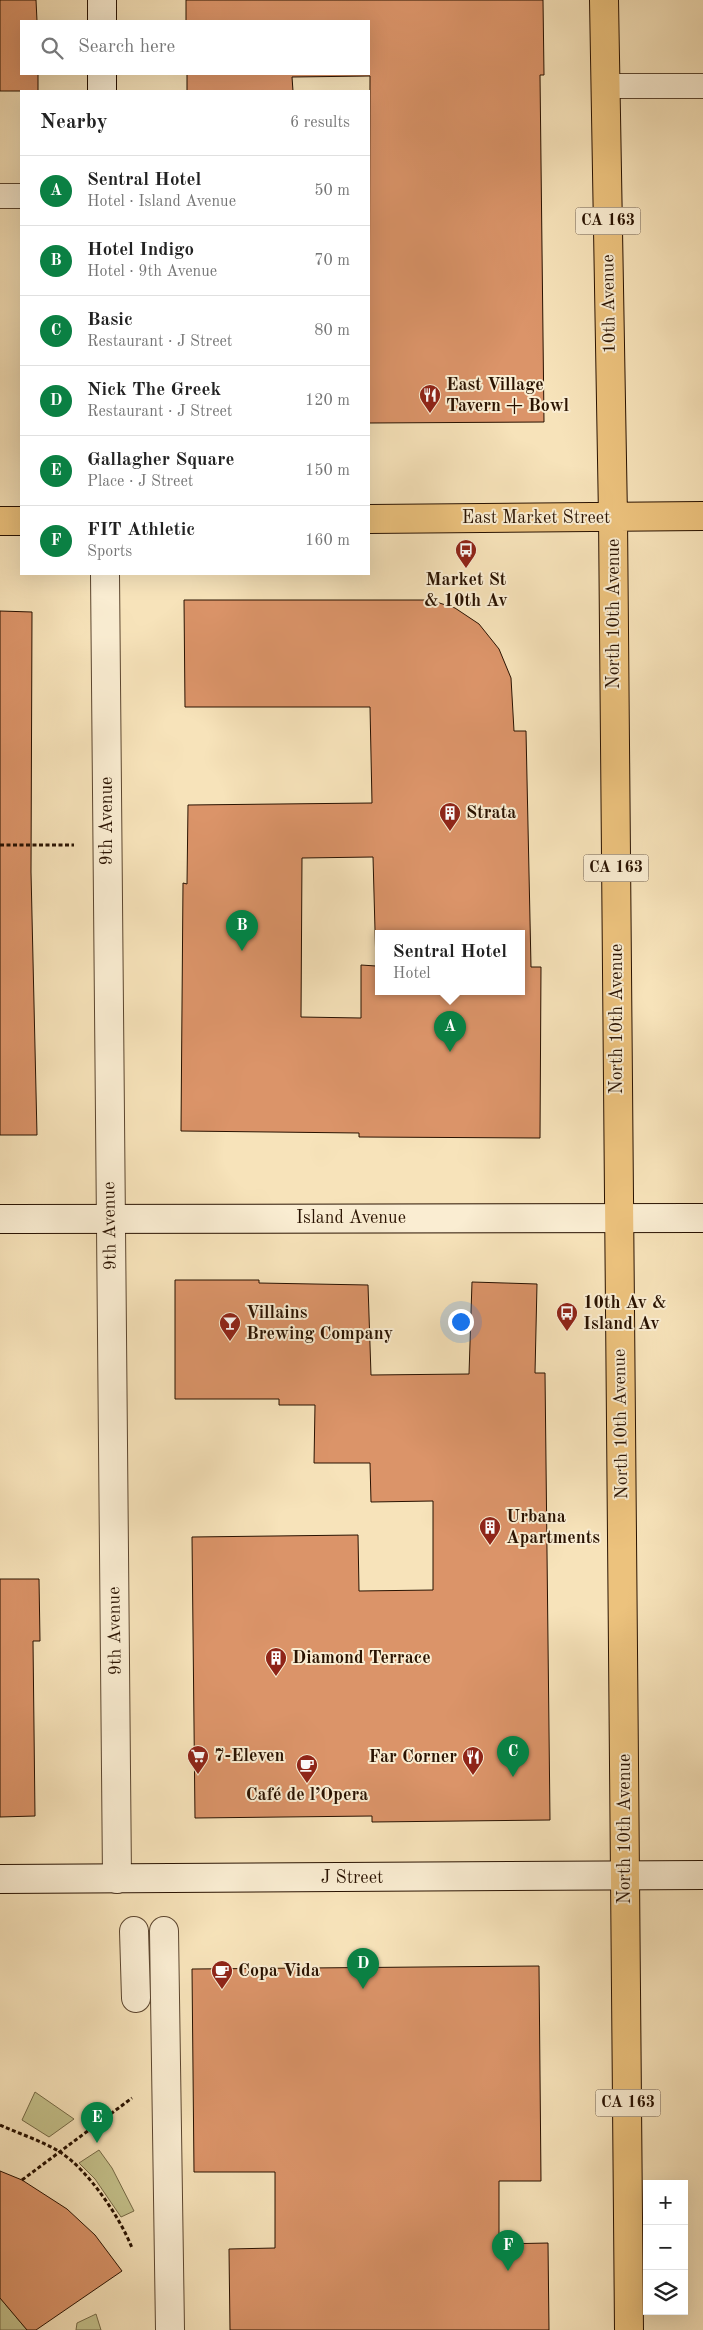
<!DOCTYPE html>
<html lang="en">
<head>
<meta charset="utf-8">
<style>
  body { margin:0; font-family:"Old Standard TT",serif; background:#f6f6f6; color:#222 }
  .controls { position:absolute; right:15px; bottom:15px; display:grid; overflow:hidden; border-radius:0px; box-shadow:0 5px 20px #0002 }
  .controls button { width:45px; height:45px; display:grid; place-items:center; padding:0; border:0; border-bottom:1px solid #e0e0e0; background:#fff; color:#222; font:25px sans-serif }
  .you { position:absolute; left:460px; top:1321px; width:18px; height:18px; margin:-12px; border:4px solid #fff; border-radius:50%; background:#1a73e8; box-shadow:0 0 0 8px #1a73e833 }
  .badge { display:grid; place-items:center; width:32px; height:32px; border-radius:50%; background:#0b8043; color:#fff; font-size:16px; font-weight:700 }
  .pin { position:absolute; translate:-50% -41px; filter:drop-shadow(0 1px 2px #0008) }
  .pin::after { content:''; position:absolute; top:26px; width:18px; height:15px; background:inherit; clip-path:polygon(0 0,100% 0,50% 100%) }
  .popup { position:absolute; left:375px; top:930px; width:150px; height:65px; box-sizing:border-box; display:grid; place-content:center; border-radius:0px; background:#fff; filter:drop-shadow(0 1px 4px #0005); font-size:16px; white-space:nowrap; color:#767676 }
  .popup b { font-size:19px; color:#222 }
  .popup::after { content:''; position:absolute; left:50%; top:100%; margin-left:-10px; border:10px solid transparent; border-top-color:#fff }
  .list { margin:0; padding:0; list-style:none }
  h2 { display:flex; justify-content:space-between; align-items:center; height:65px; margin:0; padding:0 20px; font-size:21px }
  h2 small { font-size:16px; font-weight:400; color:#767676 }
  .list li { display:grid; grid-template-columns:32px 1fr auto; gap:15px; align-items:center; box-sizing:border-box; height:70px; padding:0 20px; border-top:1px solid #e0e0e0 }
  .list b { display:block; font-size:19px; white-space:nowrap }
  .list p { margin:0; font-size:16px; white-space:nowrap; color:#767676 }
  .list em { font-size:16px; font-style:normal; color:#767676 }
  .icon { flex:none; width:28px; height:28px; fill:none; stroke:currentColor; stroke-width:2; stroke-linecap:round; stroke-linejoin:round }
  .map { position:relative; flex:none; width:703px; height:2330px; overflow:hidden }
  .search { position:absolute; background:#fff; box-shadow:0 5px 20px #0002; left:20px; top:20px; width:350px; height:55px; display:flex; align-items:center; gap:12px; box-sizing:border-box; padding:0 18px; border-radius:0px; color:#767676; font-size:19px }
  .panel { position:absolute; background:#fff; box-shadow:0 5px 20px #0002; left:20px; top:90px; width:350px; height:485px; border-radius:0px }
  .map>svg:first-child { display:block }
  .green { fill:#c4c18b; stroke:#766a46 }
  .building { fill:#db9469; stroke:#291201; fill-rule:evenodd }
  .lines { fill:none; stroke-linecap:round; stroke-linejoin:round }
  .lane-casing { stroke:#5c462f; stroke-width:26 }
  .street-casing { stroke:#5c462f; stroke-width:30 }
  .secondary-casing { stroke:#291201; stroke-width:30 }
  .primary-casing { stroke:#291201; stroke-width:30 }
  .path { stroke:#291201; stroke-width:3; stroke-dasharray:4 2.5; stroke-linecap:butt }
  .lane { stroke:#faedd2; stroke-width:24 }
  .street { stroke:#faedd2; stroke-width:28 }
  .secondary { stroke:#faedd2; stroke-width:28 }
  .primary { stroke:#ecc27d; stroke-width:28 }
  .labels { text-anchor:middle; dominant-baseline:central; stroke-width:4; stroke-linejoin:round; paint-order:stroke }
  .shield { fill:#faedd2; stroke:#685440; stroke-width:1 }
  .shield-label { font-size:16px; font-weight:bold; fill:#291201 }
  .street-label { font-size:18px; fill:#291201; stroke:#faedd2 }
  .poi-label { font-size:18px; font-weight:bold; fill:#291201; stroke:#faedd2; text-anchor:start }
</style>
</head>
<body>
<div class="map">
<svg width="703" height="2330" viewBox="0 0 703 2330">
  <rect width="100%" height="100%" fill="#f7e3ba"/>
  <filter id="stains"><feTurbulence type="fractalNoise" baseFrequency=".004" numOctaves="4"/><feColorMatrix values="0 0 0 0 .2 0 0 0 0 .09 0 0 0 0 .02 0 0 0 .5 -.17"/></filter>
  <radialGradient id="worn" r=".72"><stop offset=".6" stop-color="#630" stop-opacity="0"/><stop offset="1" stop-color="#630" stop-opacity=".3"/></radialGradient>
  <!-- green -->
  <path class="green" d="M35,2092L74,2119L49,2137L22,2120Z
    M99,2150L112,2168L134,2211L121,2217L95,2179L79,2163Z
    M0,2298L27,2330H0Z
    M96,2314L101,2330H76L77,2323Z"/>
  <!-- building -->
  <path class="building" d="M0,0H36L37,21H21V74H38V91H0Z
    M186,0H543L544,75H540L544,422L369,423L370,76L292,77L293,91H187V74H369V21H186Z
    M184,600H430L455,608L479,624L499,649L511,678L514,731H526L531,967H541L540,1138L359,1137V1133L181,1131L183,883L187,884L188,805L372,803L370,707H185ZM373,857L376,966L361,965V1018L301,1017L302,858ZM379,933H521V991H379Z
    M0,611L32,612L31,872L37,1135H0Z
    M175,1280H259V1283L368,1285L371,1375L469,1374L472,1282L537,1284L535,1373H545L550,1820L372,1822V1816L195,1818L192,1537L358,1535L359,1591L433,1590V1501L371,1502L370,1463H314L315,1405H279V1399H175Z
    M0,1579H39L40,1641H33L35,1816L0,1817Z
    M539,1966L541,2181H499V2244L548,2243L549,2330H230L229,2249L275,2248V2172H194L192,1969Z
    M0,2171L22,2180L67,2209L95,2235L122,2271L36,2330H27L0,2298Z"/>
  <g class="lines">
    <!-- lane casing -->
    <g class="lane-casing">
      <path id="lane" d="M606,86H703
        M0,196H21"/>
    </g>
    <!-- street casing -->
    <g class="street-casing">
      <path id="street" d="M105,574L117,1879
        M134,1931L136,1998
        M164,1931L170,2330"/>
    </g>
    <!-- secondary casing -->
    <g class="secondary-casing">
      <path id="secondary" d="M102,0V21
        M102,74V91
        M0,1219L703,1218
        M0,1879L703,1875"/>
    </g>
    <!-- primary casing -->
    <g class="primary-casing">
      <path id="primary" d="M604,0L613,517L629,2330
        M369,519L703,516
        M0,521H21"/>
    </g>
    <!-- path -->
    <path class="path" d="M0,845H74
      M0,2125C20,2134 42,2141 60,2152C88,2170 120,2217 132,2248
      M22,2180L132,2098"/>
    <!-- lane -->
    <use href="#lane" class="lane"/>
    <!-- street -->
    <use href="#street" class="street"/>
    <!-- secondary -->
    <use href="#secondary" class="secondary"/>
    <!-- primary -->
    <use href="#primary" class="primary"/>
  </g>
  <!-- icons -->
  <defs>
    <g id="restaurant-pin" transform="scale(1.125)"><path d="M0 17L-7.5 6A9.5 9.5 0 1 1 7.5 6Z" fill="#8f2418" stroke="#faedd2"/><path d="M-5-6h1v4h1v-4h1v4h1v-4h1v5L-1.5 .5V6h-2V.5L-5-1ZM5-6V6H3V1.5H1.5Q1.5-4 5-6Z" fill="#fff"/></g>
    <g id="bus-pin" transform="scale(1.125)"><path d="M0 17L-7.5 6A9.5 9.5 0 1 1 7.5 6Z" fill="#8f2418" stroke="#faedd2"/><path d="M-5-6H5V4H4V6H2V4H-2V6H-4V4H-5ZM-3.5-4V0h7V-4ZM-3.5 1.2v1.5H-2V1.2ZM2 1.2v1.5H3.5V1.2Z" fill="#fff"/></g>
    <g id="building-pin" transform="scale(1.125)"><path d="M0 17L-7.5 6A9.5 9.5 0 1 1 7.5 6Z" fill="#8f2418" stroke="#faedd2"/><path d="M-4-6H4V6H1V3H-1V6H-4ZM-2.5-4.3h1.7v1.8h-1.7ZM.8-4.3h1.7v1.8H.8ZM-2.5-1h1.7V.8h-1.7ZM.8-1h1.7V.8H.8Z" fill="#fff"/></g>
    <g id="bar-pin" transform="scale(1.125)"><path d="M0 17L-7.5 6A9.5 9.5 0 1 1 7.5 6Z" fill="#8f2418" stroke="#faedd2"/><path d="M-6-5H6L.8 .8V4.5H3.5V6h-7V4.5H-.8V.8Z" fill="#fff"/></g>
    <g id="supermarket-pin" transform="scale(1.125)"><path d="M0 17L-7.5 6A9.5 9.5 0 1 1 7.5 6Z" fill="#8f2418" stroke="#faedd2"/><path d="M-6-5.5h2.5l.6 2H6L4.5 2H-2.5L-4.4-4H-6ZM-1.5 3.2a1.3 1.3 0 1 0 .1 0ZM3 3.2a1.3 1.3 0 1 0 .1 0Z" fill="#fff"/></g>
    <g id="cafe-pin" transform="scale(1.125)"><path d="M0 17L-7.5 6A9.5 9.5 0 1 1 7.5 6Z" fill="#8f2418" stroke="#faedd2"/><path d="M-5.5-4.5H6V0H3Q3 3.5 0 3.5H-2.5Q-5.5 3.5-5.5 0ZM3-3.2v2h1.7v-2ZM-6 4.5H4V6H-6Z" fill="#fff"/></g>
  </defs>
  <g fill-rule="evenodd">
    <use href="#restaurant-pin" x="430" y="395"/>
    <use href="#bus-pin" x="466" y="550"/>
    <use href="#building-pin" x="450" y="813"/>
    <use href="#bus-pin" x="567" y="1313"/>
    <use href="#bar-pin" x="230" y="1323"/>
    <use href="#building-pin" x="490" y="1527"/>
    <use href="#building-pin" x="276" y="1658"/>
    <use href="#supermarket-pin" x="198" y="1756"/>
    <use href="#restaurant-pin" x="473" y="1757"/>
    <use href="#cafe-pin" x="307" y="1765"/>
    <use href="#cafe-pin" x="222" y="1971"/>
  </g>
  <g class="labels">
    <!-- shield labels -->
    <g class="shield">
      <rect x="575.5" y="207.5" width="65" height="27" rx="4"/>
      <rect x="583.5" y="854.5" width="65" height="27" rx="4"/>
      <rect x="595.5" y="2089.5" width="65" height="27" rx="4"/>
    </g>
    <g class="shield-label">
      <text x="608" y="221">CA 163</text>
      <text x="616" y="868">CA 163</text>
      <text x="628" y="2103">CA 163</text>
    </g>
    <!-- street labels -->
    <g class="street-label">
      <text transform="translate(609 304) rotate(-91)">10th Avenue</text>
      <text x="536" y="518">East Market Street</text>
      <text transform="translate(614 614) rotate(-90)">North 10th Avenue</text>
      <text transform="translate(107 821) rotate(-90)">9th Avenue</text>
      <text transform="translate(617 1019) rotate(-90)">North 10th Avenue</text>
      <text x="351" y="1218">Island Avenue</text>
      <text transform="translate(110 1226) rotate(-91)">9th Avenue</text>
      <text transform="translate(621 1424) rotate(-91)">North 10th Avenue</text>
      <text transform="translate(115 1631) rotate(-91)">9th Avenue</text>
      <text transform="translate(625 1829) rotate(-90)">North 10th Avenue</text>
      <text x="352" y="1878">J Street</text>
    </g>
    <!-- poi labels -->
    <g class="poi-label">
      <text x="446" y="385">East Village<tspan x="446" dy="21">Tavern + Bowl</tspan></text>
      <text x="466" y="580" text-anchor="middle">Market St<tspan x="466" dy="21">&amp; 10th Av</tspan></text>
      <text x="466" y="813">Strata</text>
      <text x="583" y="1303">10th Av &amp;<tspan x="583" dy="21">Island Av</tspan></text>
      <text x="246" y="1313">Villains<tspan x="246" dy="21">Brewing Company</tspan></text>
      <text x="506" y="1517">Urbana<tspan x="506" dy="21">Apartments</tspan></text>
      <text x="292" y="1658">Diamond Terrace</text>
      <text x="214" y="1756">7-Eleven</text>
      <text x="457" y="1757" text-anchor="end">Far Corner</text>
      <text x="307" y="1795" text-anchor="middle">Café de l’Opera</text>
      <text x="238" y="1971">Copa Vida</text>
    </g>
  </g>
  <rect width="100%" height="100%" filter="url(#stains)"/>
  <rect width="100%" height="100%" fill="url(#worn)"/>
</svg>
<div class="controls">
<button>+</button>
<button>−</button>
<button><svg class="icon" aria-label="layers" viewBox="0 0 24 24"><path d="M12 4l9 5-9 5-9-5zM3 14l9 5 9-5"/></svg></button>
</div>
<div class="you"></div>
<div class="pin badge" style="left:450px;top:1052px">A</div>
<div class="popup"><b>Sentral Hotel</b>Hotel</div>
<div class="pin badge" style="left:242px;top:951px">B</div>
<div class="pin badge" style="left:513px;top:1777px">C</div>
<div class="pin badge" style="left:363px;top:1989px">D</div>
<div class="pin badge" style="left:97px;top:2143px">E</div>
<div class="pin badge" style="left:508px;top:2271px">F</div>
<div class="search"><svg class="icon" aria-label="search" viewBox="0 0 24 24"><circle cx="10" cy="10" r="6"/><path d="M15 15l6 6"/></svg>Search here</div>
<section class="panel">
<h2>Nearby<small>6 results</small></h2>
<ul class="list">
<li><span class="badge">A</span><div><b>Sentral Hotel</b><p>Hotel · Island Avenue</p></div><em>50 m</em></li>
<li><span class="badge">B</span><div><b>Hotel Indigo</b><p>Hotel · 9th Avenue</p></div><em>70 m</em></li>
<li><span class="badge">C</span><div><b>Basic</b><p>Restaurant · J Street</p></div><em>80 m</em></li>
<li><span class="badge">D</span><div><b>Nick The Greek</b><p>Restaurant · J Street</p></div><em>120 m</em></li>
<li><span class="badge">E</span><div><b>Gallagher Square</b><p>Place · J Street</p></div><em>150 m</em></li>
<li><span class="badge">F</span><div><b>FIT Athletic</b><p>Sports</p></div><em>160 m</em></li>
</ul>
</section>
</div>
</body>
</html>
